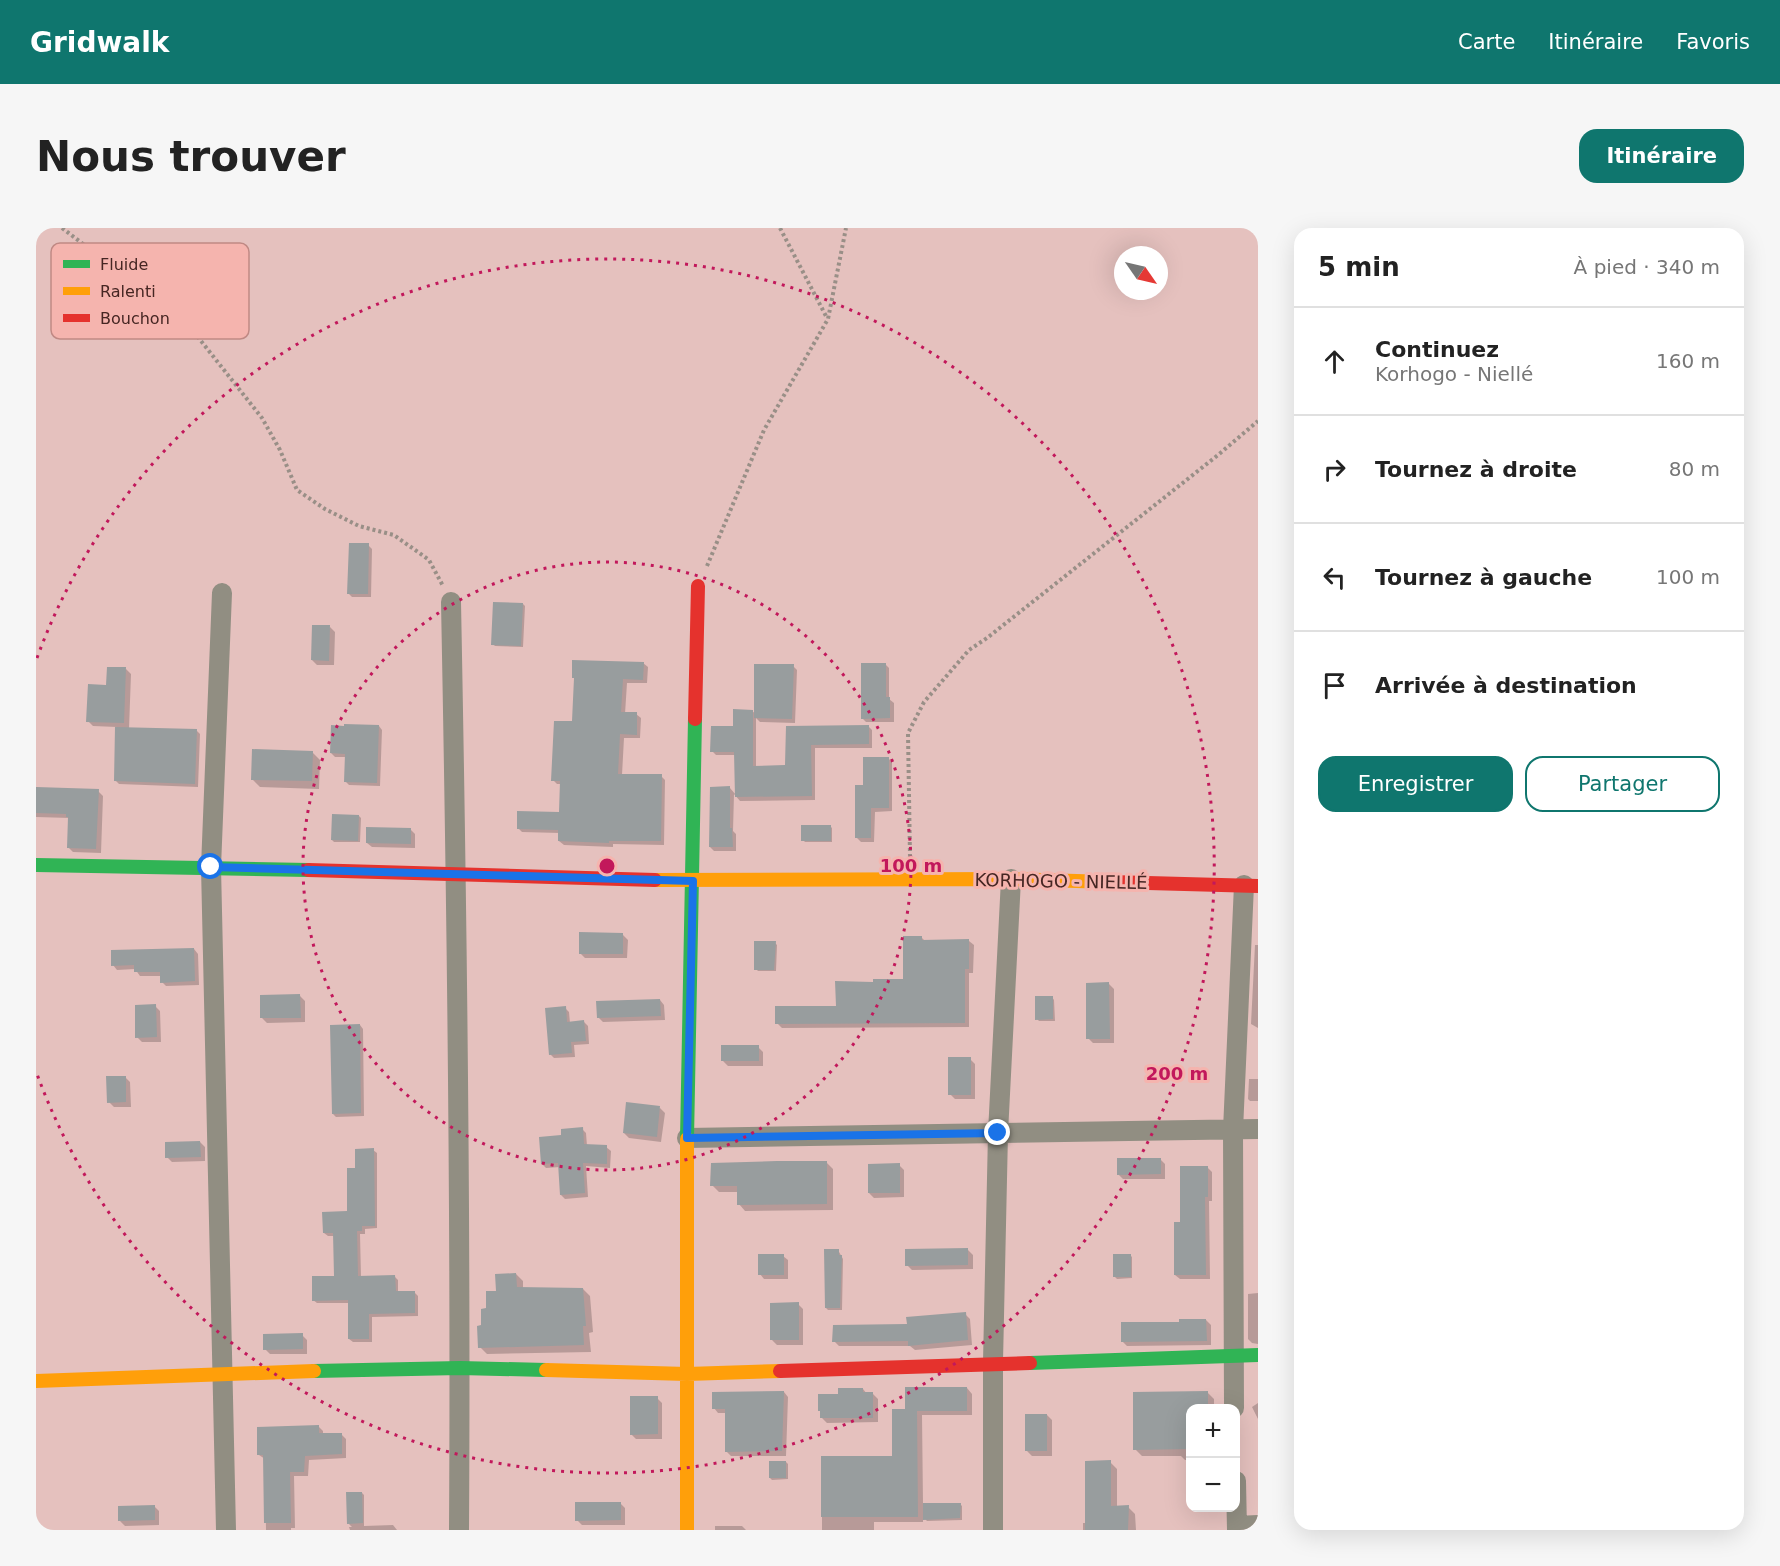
<!DOCTYPE html>
<html lang="fr">
<head>
<meta charset="utf-8">
<style>
  body { margin:0; font-family:"DejaVu Sans",sans-serif; background:#f6f6f6; color:#222 }
  .controls { position:absolute; right:18px; bottom:18px; display:grid; overflow:hidden; border-radius:12px; box-shadow:0 6px 24px #0002 }
  .controls button { width:54px; height:54px; display:grid; place-items:center; padding:0; border:0; border-bottom:2px solid #e0e0e0; background:#fff; color:#222; font:30px sans-serif }
  .compass { position:absolute; left:1078px; top:18px; width:54px; height:54px; border-radius:50%; background:#fff; box-shadow:0 6px 24px #0002; rotate:124deg }
  .stop { position:absolute; width:18px; height:18px; margin:-14px; border:4px solid #1a73e8; border-radius:50%; background:#fff }
  .stop.end { background:#1a73e8; border-color:#fff; box-shadow:0 2px 6px #0008 }
  .list { margin:0; padding:0; list-style:none }
  h2 { display:flex; justify-content:space-between; align-items:center; height:78px; margin:0; padding:0 24px; font-size:26px }
  h2 small { font-size:20px; font-weight:400; color:#767676 }
  .list li { display:grid; grid-template-columns:39px 1fr auto; gap:18px; align-items:center; box-sizing:border-box; height:108px; padding:0 24px; border-top:2px solid #e0e0e0 }
  .list b { display:block; font-size:22px; white-space:nowrap }
  .list p { margin:0; font-size:20px; white-space:nowrap; color:#767676 }
  .list em { font-size:20px; font-style:normal; color:#767676 }
  .actions { display:flex; gap:12px; padding:18px 24px }
  .actions a { flex:1; padding:14px 0; border:2px solid #0f766e; border-radius:18px; text-align:center; font-size:21px; color:#0f766e }
  .actions .main { background:#0f766e; color:#fff }
  .icon { flex:none; width:33px; height:33px; fill:none; stroke:currentColor; stroke-width:2; stroke-linecap:round; stroke-linejoin:round }
  .map { position:relative; flex:none; width:1222px; height:1302px; overflow:hidden; border-radius:18px }
  header { display:flex; align-items:center; gap:36px; box-sizing:border-box; height:84px; padding:0 30px; background:#0f766e; color:#fff }
  header strong { font-size:28px }
  nav { display:flex; gap:33px; margin-inline-start:auto; font-size:21px }
  .intro { display:flex; align-items:center; justify-content:space-between; box-sizing:border-box; height:144px; padding:0 36px }
  h1 { margin:0; font-size:42px }
  .button { padding:15px 27px; border-radius:18px; background:#0f766e; color:#fff; font-size:21px; font-weight:700 }
  main { display:flex; gap:36px; padding:0 36px }
  aside { flex:1; background:#fff; border-radius:18px; box-shadow:0 6px 24px #0002 }
  .map>svg:first-child { display:block }
  .shadow { fill:#0003 }
  .building { fill:#989d9e }
  .lines { fill:none; stroke-linecap:round; stroke-linejoin:round }
  .path { stroke:#998f87; stroke-width:4; stroke-dasharray:3 3; stroke-linecap:butt }
  .street { stroke:#918e82; stroke-width:20 }
  .fast { stroke:#30b455; stroke-width:14 }
  .slow { stroke:#ff9f0a; stroke-width:14 }
  .jam { stroke:#e5322d; stroke-width:14 }
  .route { stroke:#1a73e8; stroke-width:8 }
  .ring { fill:none; stroke:#c2185b; stroke-width:3; stroke-dasharray:3 6 }
  .labels { text-anchor:middle; dominant-baseline:central; stroke-width:6; stroke-linejoin:round; paint-order:stroke }
  .street-label { font-size:18px; fill:#462623; stroke:#f5b4ae }
  .key { fill:#f5b4ae; stroke:#c08984; stroke-width:1.5 }
  .key-label { font-size:16px; fill:#462623 }
  .centre { fill:#c2185b; stroke:#f5b4ae; stroke-width:3 }
  .ring-label { font-size:18px; text-anchor:middle; font-weight:bold; fill:#c2185b; stroke:#f5b4ae; stroke-width:6; stroke-linejoin:round; paint-order:stroke }
</style>
</head>
<body>
<header>
<strong>Gridwalk</strong>
<nav><a>Carte</a><a>Itinéraire</a><a>Favoris</a></nav>
</header>
<div class="intro"><h1>Nous trouver</h1><a class="button">Itinéraire</a></div>
<main>
<div class="map">
<svg width="1222" height="1302" viewBox="0 0 1222 1302">
  <rect width="100%" height="100%" fill="#e5c1be"/>
  <!-- shadow -->
  <path class="shadow" d="M332,317L336,321L335,369H316L312,365Z
    M487,376L489,378L487,419L459,418L457,416Z
    M294,399L299,404L298,437H281L276,432Z
    M607,435L612,439L611,455H591L589,486H600L605,490L604,510H588L586,547L625,548L629,552L628,617L577,616V619L528,617L523,613L524,605L486,604L482,600L524,586L525,556H521L517,552L538,495L540,452Z
    M849,436L853,440V471L858,475V494H830L826,490Z
    M757,438L761,442L759,495L724,494L720,490V539L751,538V499L832,498L836,502V520H779V572L704,573L698,566L697,603L700,606V623H678L674,619L694,560L700,567V527H680L676,523L716,483L720,486Z
    M90,441L95,446L93,501L160,502L164,506L162,559L83,556L79,552L81,499L57,498L52,493L72,458Z
    M343,498L346,502L344,558L313,557L309,553L310,529H299L295,525Z
    M276,524L284,532L283,561L224,559L216,551Z
    M853,531L856,534V583L839,584L838,614H825L821,610L829,559Z
    M0,560L62,563L67,568L65,625L37,624L32,619L34,590L0,589Z
    M323,588L325,590L324,614H298L296,612Z
    M794,598L796,600V614H769L767,612Z
    M375,602L379,606V620L336,619L331,615Z
    M587,707L592,712L591,730H549L544,725Z
    M885,709L889,713H933L938,717L937,745H933V799L746,800L741,795L801,779L838,755L869,753Z
    M739,715L741,717L740,743H722L720,741Z
    M1219,717H1222V800L1215,796Z
    M158,721L162,726L163,757L130,758L126,754V748H104L99,741L81,742L77,737Z
    M1073,756L1078,761V815H1057L1052,810Z
    M264,768L269,773V794L231,795L226,790Z
    M1016,769L1018,772L1019,793H1003L1001,791Z
    M624,772L628,777L629,792L567,794L562,789Z
    M119,778L124,783L125,814H106L101,809Z
    M529,780L533,784L534,795L548,794L552,798L553,816L538,817L539,829L518,830L514,826Z
    M324,797L327,801L328,888L300,889L297,886Z
    M722,819L727,824V838H692L687,833Z
    M934,831L939,836V871H919L914,866Z
    M89,849L94,854L95,879H78L73,874Z
    M1213,851H1222V873H1214L1212,871Z
    M624,880L629,885L625,914L593,910L588,905Z
    M546,901L550,905L551,918L570,919L575,923L574,940L550,938L552,969L529,971L525,967L524,939L510,940L506,936L527,909Z
    M164,914L169,919V933L136,934L131,929Z
    M337,922L341,925V1000L329,1001V1006H324L325,1049H359L362,1052V1064H378L382,1068V1088L336,1089V1114H317L313,1111V1075H281L277,1072L299,1049V1008H292L288,1005L313,985L321,941Z
    M1124,931L1129,936V951H1087L1082,946Z
    M790,934L797,941V982L709,983L703,976V964H683L676,957Z
    M863,937L868,942V969L838,970L833,965Z
    M1171,939L1176,944V973H1173L1174,1051H1144L1139,1047L1146,995Z
    M802,1022L807,1031L806,1082H792L790,1080Z
    M932,1022L937,1027V1041L876,1042L871,1037Z
    M1094,1027L1096,1029V1050L1081,1051L1079,1049Z
    M747,1028L752,1032V1051H728L724,1046Z
    M480,1046L487,1053V1061H547L554,1068L557,1104L553,1105L555,1124L451,1126L444,1119L447,1099L452,1082L462,1064Z
    M1222,1065V1116L1216,1115L1212,1111V1066Z
    M762,1076L767,1081V1117H741L736,1112Z
    M929,1086L934,1091L936,1117L879,1122L874,1118H803L798,1113Z
    M1170,1092L1175,1097V1117L1091,1118L1086,1113L1144,1095Z
    M266,1107L271,1112V1126H234L229,1121Z
    M931,1160L936,1166V1187H886L887,1276H924L926,1278V1292L891,1293L887,1289V1294H838V1302H786V1229H858L870,1182Z
    M827,1161L831,1166H837L842,1171V1194L791,1195L786,1190L803,1168Z
    M748,1164L752,1169L750,1228H695L690,1223V1185H682L678,1180Z
    M1171,1164L1178,1171V1180H1154V1232H1149L1145,1228H1106L1099,1221Z
    M621,1170L626,1175V1211H600L595,1206Z
    M1222,1175V1191L1216,1179Z
    M1011,1187L1016,1192V1228H996L991,1223Z
    M283,1199L287,1203V1207L305,1206L310,1211V1230L273,1232L272,1248H258L259,1300H255V1302H230L229,1231L223,1227Z
    M750,1234L752,1236V1251L736,1252L734,1250Z
    M1074,1234L1081,1241V1279H1092L1099,1286L1100,1302H1047V1295H1051Z
    M326,1265L328,1267V1298L357,1297L361,1302H314L313,1299H316L312,1295Z
    M584,1275L589,1280V1297H546L541,1292Z
    M118,1278L123,1283V1297L89,1298L84,1293Z
    M679,1298H706L710,1302H679Z"/>
  <!-- building -->
  <path class="building" d="M313,315H333L332,366H311Z
    M457,374L487,375L485,418L455,417Z
    M276,397H294L293,433L275,432Z
    M536,432L608,434L607,452L587,451L585,484H601V507L584,506L582,546H626L625,613H573V615L522,613V602L481,601V583L523,584L524,553H515L518,493H536L538,450H536Z
    M825,435H850V469H854V490L825,491Z
    M718,436H758L756,491L718,490Z
    M71,439H90L88,495L50,494L52,456L70,457Z
    M697,481L717,482V538L749,537L750,498L833,497V516L775,517L776,568L699,569L698,524H674L675,498H697Z
    M308,496L343,497L341,555L308,554L309,526L294,525L295,497L308,498Z
    M79,499L161,501L159,556L78,553Z
    M216,521L277,523L276,553L215,552Z
    M827,529H853V580H835V610H819V557H827Z
    M694,558V600H696L697,619H673L674,559Z
    M0,559L63,561L60,621L31,620L32,589H30V586L0,585Z
    M296,586L323,587L322,613L295,612Z
    M765,597H795V613H765Z
    M330,599L375,600V616L330,615Z
    M543,704L587,705V726H543Z
    M867,708H886V712L933,711V741H929V795L739,796V778H800L799,753L837,754V751H867Z
    M718,713H740L738,742H718Z
    M158,720L159,753L124,755V744H98V737L75,738V722Z
    M1073,754L1074,811H1050V755Z
    M264,766L265,790H224V767Z
    M999,768H1017V791L999,792Z
    M624,771L625,788L561,790L560,773Z
    M120,776L121,809L99,810V777Z
    M530,778L531,794L548,792L550,813L535,814L536,825L513,827L509,780Z
    M324,796L325,885L296,886L294,797Z
    M685,817H723V833H685Z
    M912,829H935V867H912Z
    M70,848H90V874L71,875Z
    M590,874L624,878L621,909L587,905Z
    M547,899L548,916L571,917V936L547,935L549,965L524,967L522,935L505,936L503,909L525,907V901Z
    M164,913L165,929L129,930V914Z
    M338,920L339,998H326V1003H321L322,1048L359,1047L360,1063H379V1085L333,1086V1111H312V1072L276,1073V1048H298L297,1005H287L286,984L311,983V940H319V921Z
    M1081,930H1125V946L1081,947Z
    M741,933H791V976L701,977V958H674L675,935Z
    M864,935V965H832V936Z
    M1144,938H1172V969H1169L1170,1047H1138V994H1144Z
    M932,1020V1037L869,1038V1021Z
    M788,1021H803V1027H806L804,1080H789Z
    M722,1026H748V1047H722Z
    M1077,1026H1095V1049H1077Z
    M480,1045L481,1059L547,1060L550,1098H547L548,1117L442,1120L441,1098L445,1097V1081L450,1080V1063H460L459,1046Z
    M763,1074V1112H734V1075Z
    M930,1084L932,1112L872,1118V1113L796,1114L797,1097L871,1096L870,1089Z
    M1143,1091H1170L1171,1113L1085,1114V1094H1143Z
    M267,1105V1121L227,1122V1106Z
    M869,1159H931V1183H881L882,1289H785V1228H856V1181H869Z
    M802,1160H827V1164H837V1190H784V1183H782V1166H802Z
    M748,1163L746,1223L689,1224V1181H676V1164Z
    M1172,1163V1180H1155V1221L1097,1222V1164Z
    M594,1168H622V1206L594,1207Z
    M989,1186H1011V1223H989Z
    M283,1197V1205H306V1226L269,1228L268,1244H254L255,1295H228L227,1227H221V1199Z
    M1075,1232V1278L1093,1277L1092,1302H1049V1233Z
    M733,1233H750V1250H733Z
    M310,1264H326L327,1295L311,1296Z
    M539,1274H585V1292L539,1293Z
    M887,1275H925L924,1290L887,1292Z
    M119,1277V1292L82,1293V1278Z"/>
  <g class="lines">
    <!-- path -->
    <path class="path" d="M26,0L150,94L226,190L244,222L261,262L289,281L323,298L358,307L393,332L407,358
      M744,0L791,90
      M671,338L728,202L792,91L810,0
      M874,629L872,505L888,474L933,422L951,410L1182,227L1222,193"/>
    <!-- street -->
    <path class="street" d="M186,365L175,639L190,1302
      M415,374C421,684 425,993 423,1302
      M651,910L1222,901
      M1198,1180L1197,902L1208,657
      M1200,1253L1201,1302
      M1201,1298L1222,1297
      M957,1302V1134L962,905L975,651"/>
    <!-- fast -->
    <path class="fast" d="M0,637L272,642
      M651,911L659,491
      M994,1135L1222,1127
      M278,1143L424,1140L510,1142"/>
    <!-- slow -->
    <path class="slow" d="M619,652L975,651L1075,654
      M651,911V1302
      M510,1142L651,1146L744,1143
      M0,1153L278,1143"/>
    <!-- jam -->
    <path class="jam" d="M659,491L662,358
      M272,642L619,652
      M1075,654L1222,658
      M744,1143L994,1135"/>
  </g>
  <g class="lines">
    <!-- route -->
    <path class="route" d="M175,639L657,653L651,910L962,905"/>
  </g>
  <!-- distance rings -->
  <g class="ring">
    <circle cx="571" cy="638" r="304"/>
    <path d="M1 430A607 607 0 1 1 1 846"/>
  </g>
  <g class="labels">
    <!-- street labels -->
    <g class="street-label">
      <text transform="translate(1025 653) rotate(1)">KORHOGO - NIELLÉ</text>
    </g>
  </g>
  <!-- legend -->
  <rect x="15" y="15" width="198" height="96" rx="9" class="key"/>
  <rect x="27" y="32" width="27" height="8" fill="#30b455"/>
  <rect x="27" y="59" width="27" height="8" fill="#ff9f0a"/>
  <rect x="27" y="86" width="27" height="8" fill="#e5322d"/>
  <g class="key-label">
    <text x="64" y="42">Fluide</text>
    <text x="64" y="69">Ralenti</text>
    <text x="64" y="96">Bouchon</text>
  </g>
  <circle cx="571" cy="638" r="9" class="centre"/>
  <g class="ring-label">
    <text x="875" y="644">100 m</text>
    <text x="1141" y="852">200 m</text>
  </g>
</svg>
<div class="controls">
<button>+</button>
<button>−</button>
</div>
<svg class="compass" viewBox="-18 -18 36 36"><path d="M0-13l5 13h-10z" fill="#e53935"/><path d="M0 13l5-13h-10z" fill="#767676"/></svg>
<div class="stop" style="left:175px;top:639px"></div>
<div class="stop end" style="left:962px;top:905px"></div>
</div>
<aside>
<h2>5 min<small>À pied · 340 m</small></h2>
<ul class="list">
<li><svg class="icon" aria-label="ahead" viewBox="0 0 24 24"><path d="M12 20V5M6 11l6-6 6 6"/></svg><div><b>Continuez</b><p>Korhogo - Niellé</p></div><em>160 m</em></li>
<li><svg class="icon" aria-label="right" viewBox="0 0 24 24"><path d="M7 20v-9h11M14 6l5 5-5 5"/></svg><div><b>Tournez à droite</b></div><em>80 m</em></li>
<li><svg class="icon" aria-label="left" viewBox="0 0 24 24"><path d="M17 20v-9H6M10 6l-5 5 5 5"/></svg><div><b>Tournez à gauche</b></div><em>100 m</em></li>
<li><svg class="icon" aria-label="arrive" viewBox="0 0 24 24"><path d="M6 21V4h12l-3 4 3 4H6"/></svg><div><b>Arrivée à destination</b></div></li>
</ul>
<div class="actions"><a class="main">Enregistrer</a><a>Partager</a></div>
</aside>
</main>
</body>
</html>
